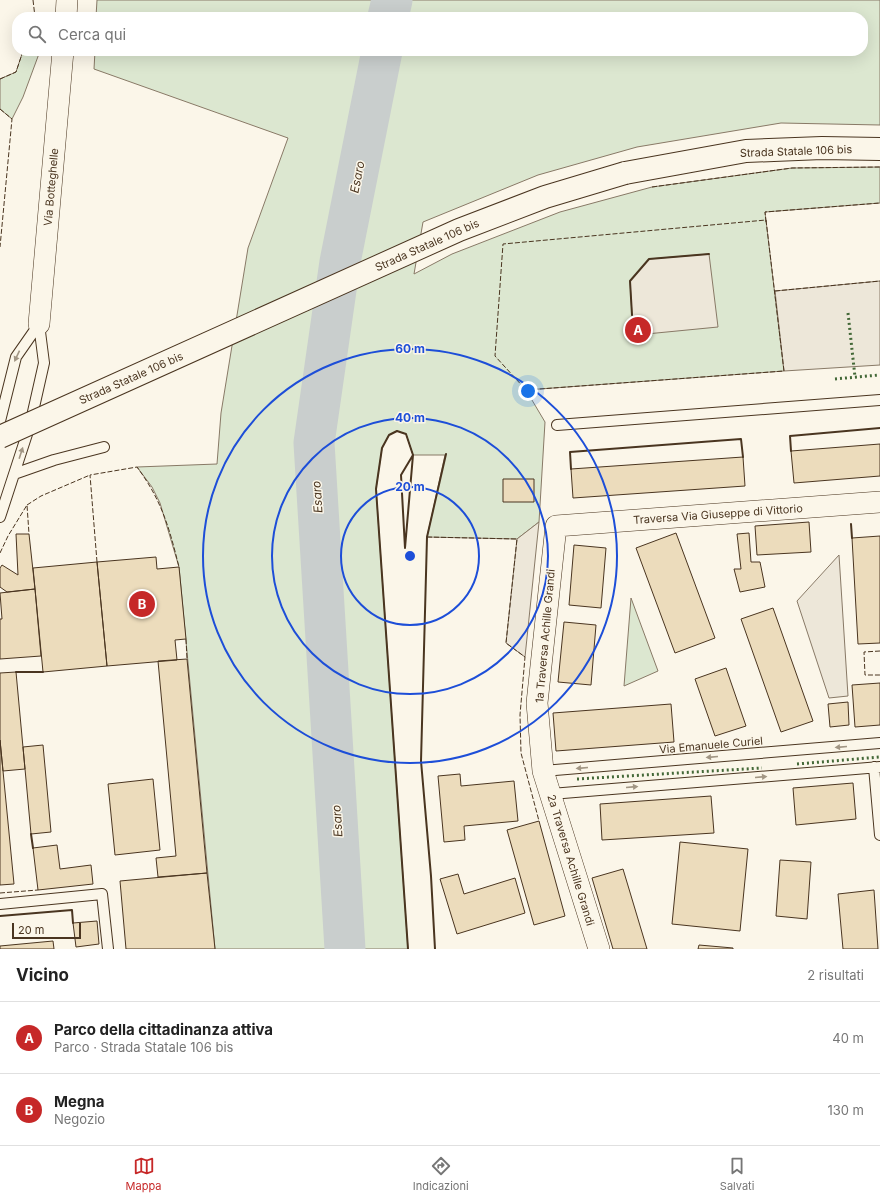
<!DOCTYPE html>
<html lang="it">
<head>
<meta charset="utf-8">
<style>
  body { margin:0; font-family:Inter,sans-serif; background:#f2f2f2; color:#222 }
  .scale { position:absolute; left:12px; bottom:10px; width:69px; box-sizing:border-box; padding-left:4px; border:2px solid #4a3520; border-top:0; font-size:11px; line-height:14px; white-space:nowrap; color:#4a3520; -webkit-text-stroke:3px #fbf6e9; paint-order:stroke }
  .you { position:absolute; left:528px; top:391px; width:14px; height:14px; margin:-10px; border:3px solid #fff; border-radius:50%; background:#1a73e8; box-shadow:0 0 0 6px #1a73e833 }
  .badge { display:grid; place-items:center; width:26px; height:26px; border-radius:50%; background:#c62828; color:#fff; font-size:13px; font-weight:700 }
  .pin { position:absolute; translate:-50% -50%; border:2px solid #fff; box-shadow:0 1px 4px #0006 }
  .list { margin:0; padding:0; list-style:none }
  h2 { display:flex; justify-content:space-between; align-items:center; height:52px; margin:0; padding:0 16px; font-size:17px }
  h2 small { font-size:13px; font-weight:400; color:#767676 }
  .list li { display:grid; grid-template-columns:26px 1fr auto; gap:12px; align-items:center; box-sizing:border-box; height:72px; padding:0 16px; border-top:1px solid #e0e0e0 }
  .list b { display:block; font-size:15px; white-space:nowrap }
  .list p { margin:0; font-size:13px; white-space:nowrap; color:#767676 }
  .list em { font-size:13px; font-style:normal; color:#767676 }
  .icon { flex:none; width:22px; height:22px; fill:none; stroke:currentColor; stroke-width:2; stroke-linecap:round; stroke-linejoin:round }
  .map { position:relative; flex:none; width:880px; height:949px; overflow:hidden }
  .search { position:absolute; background:#fff; box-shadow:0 4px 16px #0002; left:12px; right:12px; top:12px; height:44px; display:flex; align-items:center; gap:10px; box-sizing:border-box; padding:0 14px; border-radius:16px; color:#767676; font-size:15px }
  .sheet { height:196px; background:#fff }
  nav { display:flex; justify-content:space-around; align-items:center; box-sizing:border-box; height:56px; border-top:1px solid #e0e0e0; background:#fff; font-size:11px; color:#767676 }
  nav a { display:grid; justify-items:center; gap:2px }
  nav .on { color:#c62828 }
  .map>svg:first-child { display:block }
  .green { fill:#dce7d0; stroke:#887966 }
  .parking { fill:#ede7d9; stroke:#887966 }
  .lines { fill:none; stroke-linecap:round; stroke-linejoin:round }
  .river { stroke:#c9cecd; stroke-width:41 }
  .building { fill:#ecdcbc; stroke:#4a3520 }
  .lane-casing { stroke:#4a3520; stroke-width:12 }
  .street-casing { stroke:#4a3520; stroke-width:22 }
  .secondary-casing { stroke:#4a3520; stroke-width:24 }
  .lane { stroke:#fbf6e9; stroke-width:10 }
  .street { stroke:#fbf6e9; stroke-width:21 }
  .secondary { stroke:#fbf6e9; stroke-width:22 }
  .secondary-bridge-casing { stroke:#4a3520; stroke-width:24; stroke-linecap:butt }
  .secondary-bridge { stroke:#fbf6e9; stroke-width:22 }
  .hedge { stroke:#436837; stroke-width:3; stroke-dasharray:2 3; stroke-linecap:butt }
  .fence { stroke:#4a3520; stroke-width:1; stroke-dasharray:5 2; stroke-linecap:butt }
  .wall { stroke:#4a3520; stroke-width:2 }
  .oneway { fill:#a29684 }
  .ring { fill:none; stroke:#1d4ed8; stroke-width:2 }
  .labels { text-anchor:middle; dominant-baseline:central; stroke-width:3; stroke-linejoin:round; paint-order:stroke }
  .street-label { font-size:11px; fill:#4a3520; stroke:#fbf6e9 }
  .water-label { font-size:12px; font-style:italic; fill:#4a3520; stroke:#fbf6e9 }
  .centre { fill:#1d4ed8; stroke:#fbf6e9; stroke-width:2 }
  .ring-label { font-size:12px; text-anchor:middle; font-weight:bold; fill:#1d4ed8; stroke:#fbf6e9; stroke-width:3; stroke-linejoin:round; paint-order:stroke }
</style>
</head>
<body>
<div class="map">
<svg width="880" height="949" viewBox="0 0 880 949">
  <rect width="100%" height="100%" fill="#fbf6e9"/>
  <!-- green -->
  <path class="green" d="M97,0H880V125L781,123L637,147L538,175L423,222L414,274L452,254L560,212L652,187L792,168L880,167V203L765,212L784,371L526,390L545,422L539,522L517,539L427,537L445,455H413L406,434L397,431L389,435L382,448L376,489L408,949H215L179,567L160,503L152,487L137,467L217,464L221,413L248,248L288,138L94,69L95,51H863V17H96Z
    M23,51H40L23,97L12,119L0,109V79L16,72Z
    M631,598L658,671L624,686Z"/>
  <!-- parking -->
  <path class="parking" d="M709,254L718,327L636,335L632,315L630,281L649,259Z
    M880,281V365L784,371L775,291Z
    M539,522L525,657L506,643L517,539Z
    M839,555L848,696L829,698L797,601Z"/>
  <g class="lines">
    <!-- river -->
    <path class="river" d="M388,17L392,0
      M345,949L314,443L340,262L382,51"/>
  </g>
  <!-- building -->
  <path class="building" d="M880,444V476L794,483L791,451Z
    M743,457L745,486L573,498L571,469Z
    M503,479H534V502H503Z
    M809,522L811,552L757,555L755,526Z
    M676,533L715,638L675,653L636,548Z
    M749,533L751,562H760L765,587L740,592L734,569H741L737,534Z
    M16,534H29L35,589L7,592L0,587V568L2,565L18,575Z
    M880,536V643L858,644L852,538Z
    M574,545L606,548L601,608L569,605Z
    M156,557L157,569L179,567L186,639L175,640L177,660L107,666L97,562Z
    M97,562L107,666L43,672L33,568Z
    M35,589L41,656L0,659V619H2L0,593Z
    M773,608L813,721L781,732L741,619Z
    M564,622L596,625L591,685L558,682Z
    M187,659L207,873L158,877L156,858L176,856L158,661Z
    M726,668L746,726L715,736L695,679Z
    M16,672L25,769L3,771L0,740V673Z
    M880,683V725L855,727L852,685Z
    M848,702L849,725L830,727L828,704Z
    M671,704L674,742L556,751L553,713Z
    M0,740L14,884L0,885Z
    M43,745L51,832L31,834L23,747Z
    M460,774L461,786L514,781L518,821L464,826L465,840L444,842L438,776Z
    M153,779L160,850L115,855L108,784Z
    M853,783L856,819L796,825L793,788Z
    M711,796L714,833L602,840L600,804Z
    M539,821L565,916L534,925L507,830Z
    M680,842L748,849L740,931L672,924Z
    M57,845L60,869L91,865L93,884L38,890L33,848Z
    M780,860L811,862L807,919L776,916Z
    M623,869L647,949H613L592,878Z
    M207,873L215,949H126L120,881Z
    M458,874L464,894L515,878L525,913L457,934L440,879Z
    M874,890L878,949H843L838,894Z
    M97,921L99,944L76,947L73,923Z
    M53,941L54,949H0V946Z
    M699,945L733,948V949H698Z"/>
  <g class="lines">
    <!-- lane casing -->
    <g class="lane-casing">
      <path id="lane" d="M0,421L16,357L39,324
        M557,425L880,400
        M14,474L54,460L104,447
        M0,517L30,425L44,363L39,324
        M874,767L880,835
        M543,771L880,743
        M551,794L880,767
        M0,904L102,894L108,949"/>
    </g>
    <!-- street casing -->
    <g class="street-casing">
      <path id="street" d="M66,17L67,0
        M39,324L63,51
        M599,949L543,771L537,703L556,526L880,502"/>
    </g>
    <!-- secondary casing -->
    <g class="secondary-casing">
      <path id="secondary" d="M625,173L746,151L822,148L880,149"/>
    </g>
    <!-- lane -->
    <use href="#lane" class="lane"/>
    <!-- street -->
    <use href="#street" class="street"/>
    <!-- secondary -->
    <use href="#secondary" class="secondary"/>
    <!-- secondary-bridge casing -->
    <g class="secondary-bridge-casing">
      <path id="secondary-bridge" d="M0,437L459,230L545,197L625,173"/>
    </g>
    <!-- secondary-bridge -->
    <use href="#secondary-bridge" class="secondary-bridge"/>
    <!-- hedge -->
    <path class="hedge" d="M848,313L855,377
      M835,379L879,375
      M797,764L880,757
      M577,779L762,768"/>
    <!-- fence -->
    <path class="fence" d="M33,0L35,17
      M0,79L16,72L23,51
      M0,109L12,119L0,247
      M652,187L792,168L880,167
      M766,220L784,371L526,390L495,356L503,244Z
      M766,222L765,212L880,203
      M775,291L880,281
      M27,505L41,496L90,475
      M427,537L517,539L506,643L525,657L520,715L521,753L539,821
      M0,553L8,536L27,505L29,534
      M97,562L90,475L137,467C162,501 169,527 179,567
      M186,639L187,659
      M880,651L864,652L865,675H880
      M0,893L38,890"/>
    <!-- wall -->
    <path class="wall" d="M632,315L630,281L649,259L709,254
      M791,451L790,436L880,428
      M571,469L570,452L741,439L743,457
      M851,524L852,538
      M16,672H43
      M31,834L33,848
      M0,916L72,910L73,923
      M408,949L376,489L382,448L389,435L397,431L406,434L413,455L405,548L401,475L413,455
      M435,949L431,876L421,761L427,537L446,454"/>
  </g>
  <!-- one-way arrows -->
  <defs><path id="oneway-solid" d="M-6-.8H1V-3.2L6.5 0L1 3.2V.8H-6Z"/></defs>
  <g class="oneway">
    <use href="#oneway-solid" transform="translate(17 356) rotate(115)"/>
    <use href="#oneway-solid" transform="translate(21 453) rotate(-72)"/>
    <use href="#oneway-solid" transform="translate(841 747) rotate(175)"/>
    <use href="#oneway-solid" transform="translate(712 757) rotate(175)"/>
    <use href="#oneway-solid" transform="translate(582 768) rotate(175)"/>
    <use href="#oneway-solid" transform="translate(761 777) rotate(-5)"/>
    <use href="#oneway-solid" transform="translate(632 787) rotate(-5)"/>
  </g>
  <!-- distance rings -->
  <g class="ring">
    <circle cx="410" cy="556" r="69"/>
    <circle cx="410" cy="556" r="138"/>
    <circle cx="410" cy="556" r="207"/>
  </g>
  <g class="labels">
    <!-- street labels -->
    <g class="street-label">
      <text transform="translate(796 151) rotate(-2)">Strada Statale 106 bis</text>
      <text transform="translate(51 187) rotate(-85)">Via Botteghelle</text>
      <text transform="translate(427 245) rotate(-24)">Strada Statale 106 bis</text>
      <text transform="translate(131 378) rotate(-24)">Strada Statale 106 bis</text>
      <text transform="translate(718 514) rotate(-4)">Traversa Via Giuseppe di Vittorio</text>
      <text transform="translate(545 636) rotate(-85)">1a Traversa Achille Grandi</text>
      <text transform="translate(711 745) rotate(-5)">Via Emanuele Curiel</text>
      <text transform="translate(571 860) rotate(73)">2a Traversa Achille Grandi</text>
    </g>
    <!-- water labels -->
    <g class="water-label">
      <text transform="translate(357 177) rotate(-79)">Esaro</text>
      <text transform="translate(317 497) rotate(-94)">Esaro</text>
      <text transform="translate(337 821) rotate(-94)">Esaro</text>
    </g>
  </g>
  <circle cx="410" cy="556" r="6" class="centre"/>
  <g class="ring-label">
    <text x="410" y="353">60 m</text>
    <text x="410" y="422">40 m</text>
    <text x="410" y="491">20 m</text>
  </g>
</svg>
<div class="scale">20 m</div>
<div class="you"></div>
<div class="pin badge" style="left:638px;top:330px">A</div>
<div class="pin badge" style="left:142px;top:604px">B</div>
<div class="search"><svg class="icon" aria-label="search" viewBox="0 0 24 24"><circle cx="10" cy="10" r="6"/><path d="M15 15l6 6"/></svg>Cerca qui</div>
</div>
<section class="sheet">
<h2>Vicino<small>2 risultati</small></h2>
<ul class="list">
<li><span class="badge">A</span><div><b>Parco della cittadinanza attiva</b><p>Parco · Strada Statale 106 bis</p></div><em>40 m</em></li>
<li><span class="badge">B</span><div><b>Megna</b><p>Negozio</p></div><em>130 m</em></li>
</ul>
</section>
<nav>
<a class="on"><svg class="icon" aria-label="map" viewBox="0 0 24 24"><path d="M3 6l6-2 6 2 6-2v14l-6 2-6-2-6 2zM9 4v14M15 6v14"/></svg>Mappa</a>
<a><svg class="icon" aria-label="directions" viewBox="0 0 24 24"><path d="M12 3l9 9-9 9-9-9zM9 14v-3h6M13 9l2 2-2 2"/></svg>Indicazioni</a>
<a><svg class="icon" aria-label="saved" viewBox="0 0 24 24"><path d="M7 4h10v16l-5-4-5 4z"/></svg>Salvati</a>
</nav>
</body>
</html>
